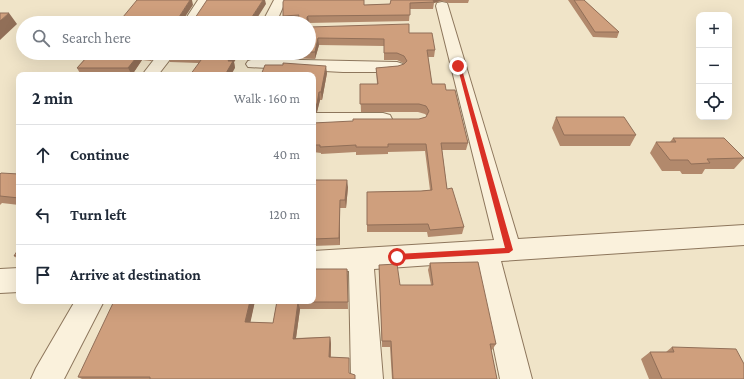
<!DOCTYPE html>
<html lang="en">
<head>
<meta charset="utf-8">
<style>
  body { margin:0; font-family:"Crimson Pro",serif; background:#f2f2f3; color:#1f2937 }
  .controls { position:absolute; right:12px; top:12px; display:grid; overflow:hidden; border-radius:8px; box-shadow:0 4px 16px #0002 }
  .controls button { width:36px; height:36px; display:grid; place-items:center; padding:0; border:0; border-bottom:1px solid #e0e1e3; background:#fff; color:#1f2937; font:20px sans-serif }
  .stop { position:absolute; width:12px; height:12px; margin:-9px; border:3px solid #d93025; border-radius:50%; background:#fff }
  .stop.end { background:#d93025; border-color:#fff; box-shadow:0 1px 4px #0008 }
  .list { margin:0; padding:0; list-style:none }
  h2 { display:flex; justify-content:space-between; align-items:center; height:52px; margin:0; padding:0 16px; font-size:17px }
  h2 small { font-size:13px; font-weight:400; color:#747a83 }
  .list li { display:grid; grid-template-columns:26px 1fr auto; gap:12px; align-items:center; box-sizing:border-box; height:60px; padding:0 16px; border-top:1px solid #e0e1e3 }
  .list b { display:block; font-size:15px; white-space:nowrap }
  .list em { font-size:13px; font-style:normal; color:#747a83 }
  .icon { flex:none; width:22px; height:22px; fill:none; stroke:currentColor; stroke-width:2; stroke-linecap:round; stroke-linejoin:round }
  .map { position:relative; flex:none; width:744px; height:379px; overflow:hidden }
  .search { position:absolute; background:#fff; box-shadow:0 4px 16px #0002; left:16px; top:16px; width:300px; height:44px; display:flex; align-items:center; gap:10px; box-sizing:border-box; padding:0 14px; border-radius:22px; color:#747a83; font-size:15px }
  .panel { position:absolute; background:#fff; box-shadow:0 4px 16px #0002; left:16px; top:72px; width:300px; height:232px; border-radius:8px }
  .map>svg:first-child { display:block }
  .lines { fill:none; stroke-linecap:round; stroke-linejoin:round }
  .minor-casing { stroke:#8d765c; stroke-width:2 }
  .minor { fill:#faf1dc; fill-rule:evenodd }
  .wall { fill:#b2896c }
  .shaded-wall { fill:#916f58 }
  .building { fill:#cf9f7d; stroke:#916f58 }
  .route { fill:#d93025 }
</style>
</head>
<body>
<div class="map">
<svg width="744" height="379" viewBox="0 0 744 379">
  <rect width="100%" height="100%" fill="#f0e4c8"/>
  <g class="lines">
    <!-- minor casing -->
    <g class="minor-casing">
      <path id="minor" d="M198,0H230L228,3L208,4L197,23H183Z
        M274,0H286L276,23H262Z
        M442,2L447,3L448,6L518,239L744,225V245L501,261L532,379H500L476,262L374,269L383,379H351L349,271L313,273V251L494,240L436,6L437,3Z
        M159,53H175L158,75H142Z
        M254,59L397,62L403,64L405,67L403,70L397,72H343L248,67L246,64L248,61Z
        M313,113H383L390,115L392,119L390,123L383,125H313Z
        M19,268V292L0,293V269Z
        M75,301H104L64,379H31L36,368Z"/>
    </g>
    <!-- minor -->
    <use href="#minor" class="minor"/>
  </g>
  <!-- wall -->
  <path class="wall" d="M391,0H469L468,3H449L442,1L434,3L433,9H410L409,21L308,23L297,22L284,23L283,16L364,5L390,4Z
    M568,0H584L619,32L617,38L593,37Z
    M309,27L409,33L435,50L434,57H428L432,84L446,90L468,143L466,150H442L447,189L464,227L462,234L428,237L427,232H367V192L421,191L430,190L425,151L388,152V154L356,155V152L321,154V153L313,152V119H314V123L419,119L426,117L427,116L425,114L418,112H361L360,84H377L376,68L398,66L404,64L403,63L397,60H384V46L319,45L315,59L289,58L288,53H309Z
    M87,53H157L151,61L142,60L132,75H81L77,68L84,60L83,57Z
    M240,53L234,62L235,68L199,63L170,62L168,55Z
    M327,73L322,100H320L317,112L313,75Z
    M556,117L636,135L630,146H560L552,128Z
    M673,138L744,158L734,169H705L702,174H682L680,171H662L650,153L656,142H670Z
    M0,174H19V205L2,203L0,205Z
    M313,180L348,187L346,208H340V245L313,246Z
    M19,248V260L14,256Z
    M430,263L496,344L492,350H491L497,379H392L390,347H382L379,265L400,285H431L428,270Z
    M347,269L348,309H300L296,338L330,337L331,344V357L349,358V373L355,379H82L78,377L223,301H255L250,322L273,323L277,301Z
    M672,347L744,379H649L641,359L650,352H666Z"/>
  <!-- shaded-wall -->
  <path class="shaded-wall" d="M190,0H192L193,5L181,23L179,17Z
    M263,0H265L266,4L254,23H248Z
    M432,0H442L434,3Z
    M9,13L17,24L0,40V21Z
    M308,16L309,22L307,23V17Z
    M318,38L319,45L315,59V52Z
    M149,53H157L151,61L148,54Z
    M233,53H240L234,62L235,68L231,75H225L228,61Z
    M139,54L142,60L132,75L128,68Z
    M326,66L327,73L322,100L321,92Z
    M319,92L320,100L317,112L313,113V105Z
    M347,180L348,187L346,208L345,200Z
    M340,200V245L339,238Z
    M347,269L348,276V309V302Z
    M250,301H255L249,329L245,322Z
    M298,302L300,309L295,345L293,339Z
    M330,337L331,344L330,363L329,357Z"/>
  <!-- building -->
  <path class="building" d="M137,0H190L179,17L195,18L207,0H263L248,23H118Z
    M284,0H364V5L390,4L391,0H433L434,2L410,3V15L308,16L307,17V23H296L299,15L283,16V2Z
    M574,0H584L619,32H595Z
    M0,13H9L0,21Z
    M409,24V33H432L435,50H427L432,84H445L446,90H455L468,143H441L447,189L452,188L464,227L430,230L428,224L367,225V192L421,191L432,190L426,144H388V147H356V145L320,147V145H313V123L353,121V119H419L426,117L429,111L426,106L419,104H360V84H378L376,68L398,66L404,64L407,61L404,56L397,53H384V39L318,38L315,52H309V27Z
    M87,53H149L148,54H139L128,68H77L87,57H83Z
    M169,53H233L228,61H233L225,75H190L204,56L168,55Z
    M283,63L326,66L321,92H319L317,104L313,105V75H261L265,65H283Z
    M556,117H624L636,135H564Z
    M673,138H724L744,158L707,159L710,163L691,164L688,160H670L656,142H676Z
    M1,173L19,174V198L0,196V174Z
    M313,180H347L345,200H340L339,238L313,239Z
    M19,248V255L14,256Z
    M478,262L496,344H490L497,379H393L391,341H382L379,265L397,264L400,285H433L430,263Z
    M313,269H347L348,302H298L293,339L330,337L329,357L349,358V373L355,375V379H150V377H78L114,301H250L245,322L273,323L277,301H313Z
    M672,347L736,349L744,364V379H662L650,352H674Z"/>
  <!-- route -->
  <path class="route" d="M457,65L461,66L513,250L509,253L397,260L394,257L397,254L505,248Z"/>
</svg>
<div class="controls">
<button>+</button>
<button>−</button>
<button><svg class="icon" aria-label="locate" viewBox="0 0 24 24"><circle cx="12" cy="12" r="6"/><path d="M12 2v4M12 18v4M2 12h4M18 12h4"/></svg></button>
</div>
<div class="stop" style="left:397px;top:257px"></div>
<div class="stop end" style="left:458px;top:66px"></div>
<div class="search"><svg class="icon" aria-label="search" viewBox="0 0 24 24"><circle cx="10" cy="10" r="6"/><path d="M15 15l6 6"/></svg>Search here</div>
<section class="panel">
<h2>2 min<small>Walk · 160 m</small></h2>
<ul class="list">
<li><svg class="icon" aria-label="ahead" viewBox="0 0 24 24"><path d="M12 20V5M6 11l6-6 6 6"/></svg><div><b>Continue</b></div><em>40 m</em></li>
<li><svg class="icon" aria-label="left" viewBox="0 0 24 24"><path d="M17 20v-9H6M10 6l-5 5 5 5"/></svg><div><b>Turn left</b></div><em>120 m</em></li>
<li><svg class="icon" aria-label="arrive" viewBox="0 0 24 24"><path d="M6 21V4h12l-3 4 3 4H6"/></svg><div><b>Arrive at destination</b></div></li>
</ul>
</section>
</div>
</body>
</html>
